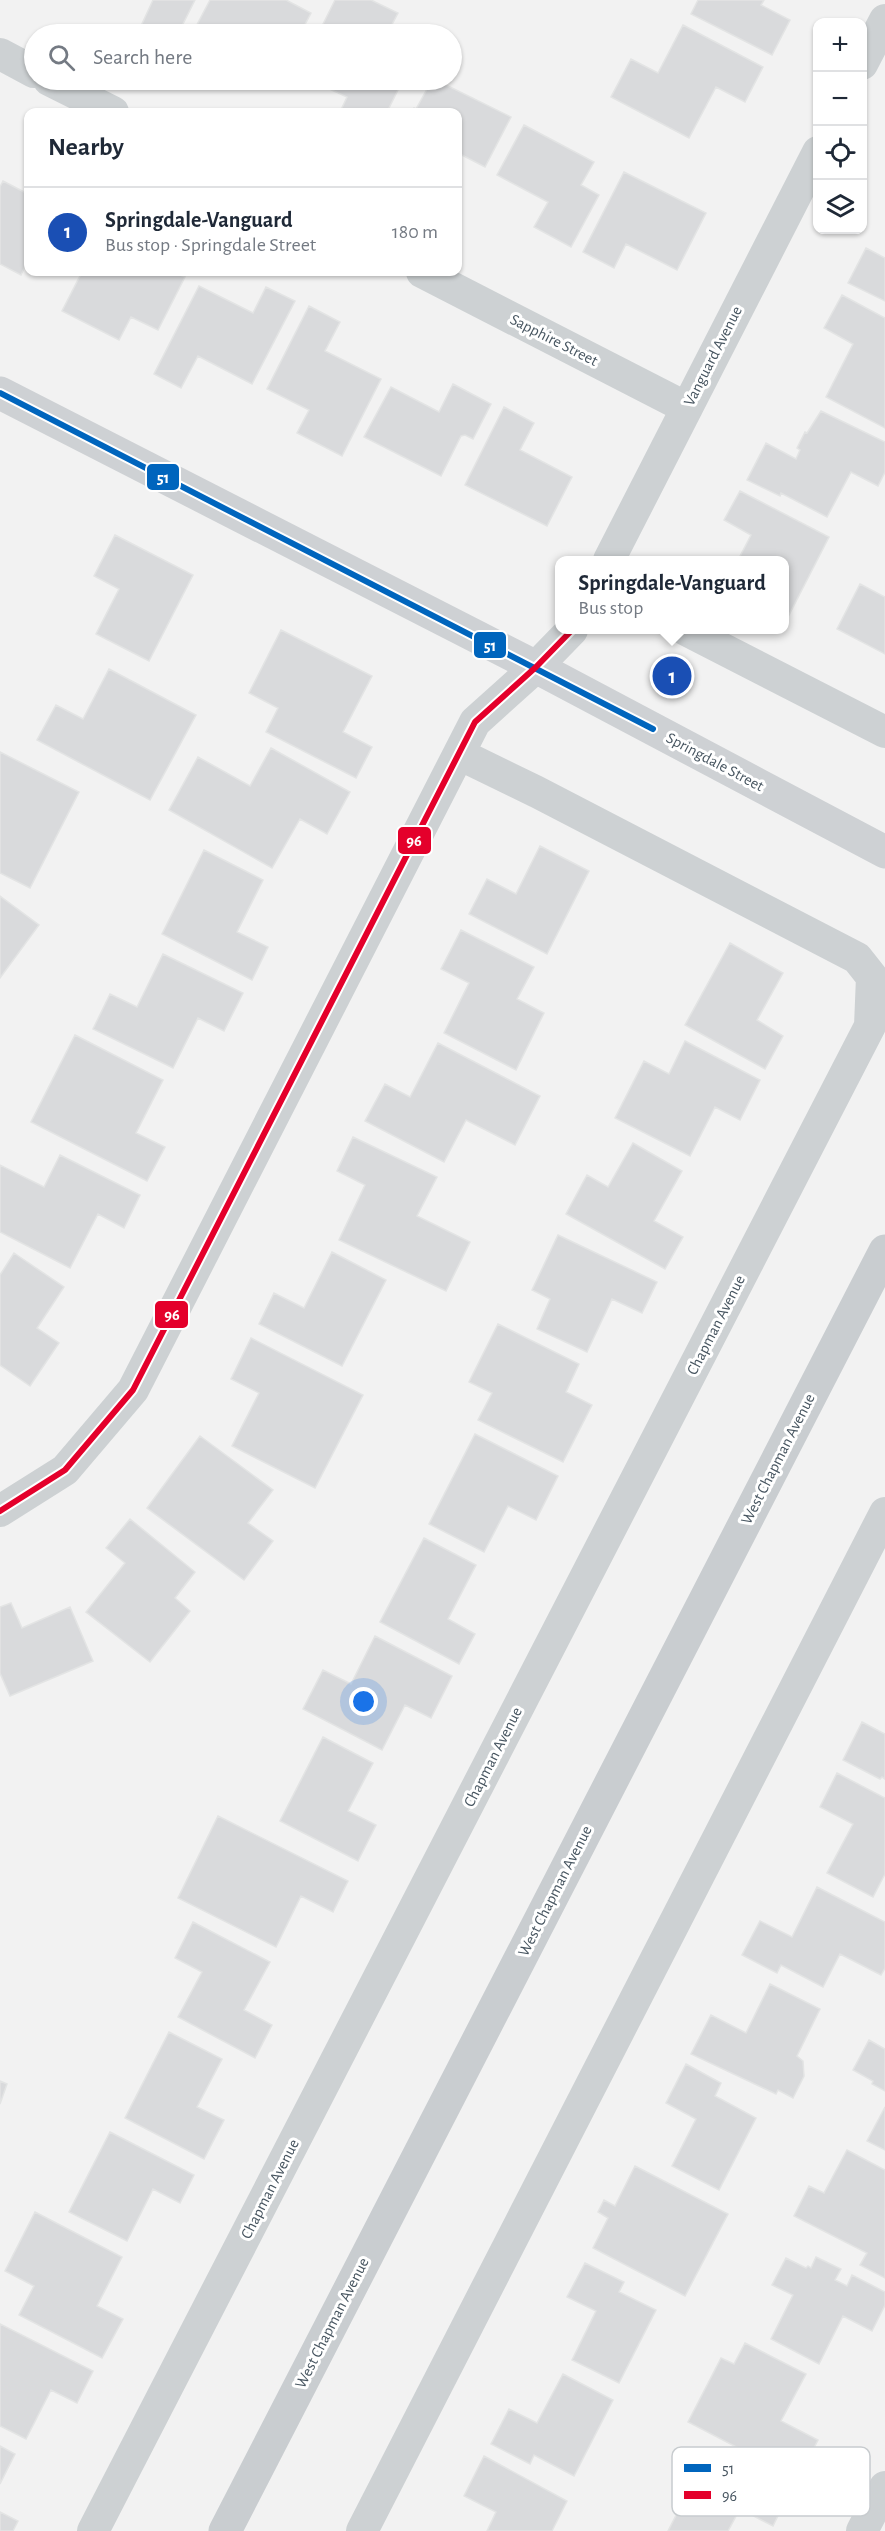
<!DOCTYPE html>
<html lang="en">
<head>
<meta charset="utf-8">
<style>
  body { margin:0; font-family:"Alegreya Sans",sans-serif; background:#f6f6f7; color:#1f2937 }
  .controls { position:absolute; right:18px; top:18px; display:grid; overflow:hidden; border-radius:12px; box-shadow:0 2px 4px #0004 }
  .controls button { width:54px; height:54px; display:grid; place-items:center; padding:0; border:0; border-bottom:2px solid #e0e1e3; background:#fff; color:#1f2937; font:30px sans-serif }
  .you { position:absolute; left:364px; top:1702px; width:21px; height:21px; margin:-15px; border:4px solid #fff; border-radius:50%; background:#1a73e8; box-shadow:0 0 0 9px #1a73e833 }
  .badge { display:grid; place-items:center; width:39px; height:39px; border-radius:50%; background:#b45309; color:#fff; font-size:20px; font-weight:700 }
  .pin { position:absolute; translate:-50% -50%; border:3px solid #fff; box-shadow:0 2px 6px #0006 }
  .popup { position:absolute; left:555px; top:556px; width:234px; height:78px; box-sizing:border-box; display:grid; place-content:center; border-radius:12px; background:#fff; filter:drop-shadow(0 2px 4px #0005); font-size:20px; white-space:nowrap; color:#747a83 }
  .popup b { font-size:22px; color:#1f2937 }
  .popup::after { content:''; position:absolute; left:50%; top:100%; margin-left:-12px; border:12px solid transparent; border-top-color:#fff }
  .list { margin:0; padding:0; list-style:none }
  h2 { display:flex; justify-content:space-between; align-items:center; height:78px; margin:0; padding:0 24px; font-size:26px }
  h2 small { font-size:20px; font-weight:400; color:#747a83 }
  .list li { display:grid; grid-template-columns:39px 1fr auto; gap:18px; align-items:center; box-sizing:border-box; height:90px; padding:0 24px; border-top:2px solid #e0e1e3 }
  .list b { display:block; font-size:22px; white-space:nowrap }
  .list p { margin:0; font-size:20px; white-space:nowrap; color:#747a83 }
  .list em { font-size:20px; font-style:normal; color:#747a83 }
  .icon { flex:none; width:33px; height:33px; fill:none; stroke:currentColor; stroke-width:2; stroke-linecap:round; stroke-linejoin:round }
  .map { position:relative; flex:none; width:885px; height:2531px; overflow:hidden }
  .search { position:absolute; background:#fff; box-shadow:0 2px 4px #0004; left:24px; top:24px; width:438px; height:66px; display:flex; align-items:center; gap:15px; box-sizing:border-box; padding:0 21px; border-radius:33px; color:#747a83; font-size:22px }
  .panel { position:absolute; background:#fff; box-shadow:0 2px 4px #0004; left:24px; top:108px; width:438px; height:168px; border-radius:12px }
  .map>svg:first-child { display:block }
  .building { fill:#d9dadc; stroke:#e3e4e4; stroke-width:1.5 }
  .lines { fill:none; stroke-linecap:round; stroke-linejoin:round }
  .street { stroke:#cdd1d3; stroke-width:32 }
  .secondary { stroke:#ced1d4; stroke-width:33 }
  .primary { stroke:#c9cdd0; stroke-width:33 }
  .bus-1-casing { stroke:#fff; stroke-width:10 }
  .bus-2-casing { stroke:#fff; stroke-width:10 }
  .bus-1 { stroke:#0065bd; stroke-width:6 }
  .bus-2 { stroke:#e4002b; stroke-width:6 }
  .labels { text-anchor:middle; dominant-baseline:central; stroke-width:6; stroke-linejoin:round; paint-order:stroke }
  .street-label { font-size:16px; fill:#475560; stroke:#fff }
  .key { fill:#fff; stroke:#c8cccf; stroke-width:1.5 }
  .key-label { font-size:16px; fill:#475560 }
  .line-badge { stroke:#fff; stroke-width:2 }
  .badge-label { font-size:16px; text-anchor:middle; font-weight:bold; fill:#fff }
</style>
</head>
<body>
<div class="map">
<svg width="885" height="2531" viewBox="0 0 885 2531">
  <rect width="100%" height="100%" fill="#f2f2f2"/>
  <!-- building -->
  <path class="building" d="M153,0H195L178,34H157L141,26Z
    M210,0H286L311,13L300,34H192Z
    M335,0H371L398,13L387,34H318Z
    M698,0H764L761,5L790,20L772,55L691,14Z
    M683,25L763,67L745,102L716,87L689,138L611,97L631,59L658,73Z
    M310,80H403L387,112H340L347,97Z
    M432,80H436L511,117L485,167L458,153V112H412L414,108L416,109Z
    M524,125L594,162L581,185L599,195L571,247L534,227L548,202L497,175Z
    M624,172L706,213L677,270L626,244L614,268L583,252Z
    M3,181L28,194V260L21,275L0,264V187Z
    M866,248L885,258V301L848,283Z
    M82,272H173L185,277L158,330L131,317L119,340L62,311Z
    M199,286L253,313L266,287L295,301L252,384L198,356L181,388L154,374Z
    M842,295L885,318V428L826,397L853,344L824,328Z
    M309,306L340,322L325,351L381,379L342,456L297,433L309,410L267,389Z
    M453,384L491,404L473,439L465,435L461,436L441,476L364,437L391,387L439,412Z
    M504,407L534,423L520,450L572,477L547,526L465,485Z
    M821,411L885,442V472L878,486L851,472L827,517L781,493L780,496L747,480L766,443L796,459L800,450L797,448L805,432L807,433Z
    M740,491L829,537L788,617L784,615V560H738L751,535L724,520Z
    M115,535L193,575L149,661L96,634L119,589L94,576Z
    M860,584L885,597V654L837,629Z
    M281,630L372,676L343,732L372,747L356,778L266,732L278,708L249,693Z
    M109,669L196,715L150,800L37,740L56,705L83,719Z
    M271,748L350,792L327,834L300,819L272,868L169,810L198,757L250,786Z
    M0,752L79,792L30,888L0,873Z
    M540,846L589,871L547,954L469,914L487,879L516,894Z
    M204,850L263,880L237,932L268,947L252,980L162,934Z
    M0,896L39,925L0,978Z
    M461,930L534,967L517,999L544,1013L516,1070L444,1033L469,983L441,969Z
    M730,943L783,973L757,1020L783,1036L765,1069L685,1025Z
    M163,954L243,993L224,1031L198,1018L173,1068L93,1029L110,994L137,1007Z
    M75,1035L163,1080L136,1133L165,1147L147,1181L31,1122Z
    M685,1041L760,1080L740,1120L715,1107L690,1156L615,1118L644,1061L669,1074Z
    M438,1043L540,1096L515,1145L466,1120L444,1162L365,1121L385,1084L410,1097Z
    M353,1137L437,1177L417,1216L470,1242L446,1291L339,1240L365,1185L337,1171Z
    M633,1143L682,1171L654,1221L683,1237L665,1269L566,1214L587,1175L608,1187Z
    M60,1155L140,1195L124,1228L98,1214L70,1268L0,1232V1165L44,1187Z
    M558,1235L657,1282L642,1313L612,1299L587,1352L537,1329L550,1299L532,1290Z
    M332,1252L386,1280L342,1366L259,1324L274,1293L304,1308Z
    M14,1253L64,1287L37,1328L59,1343L30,1386L0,1365V1275Z
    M498,1324L579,1364L566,1392L592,1405L563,1462L478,1420L492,1393L469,1382Z
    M251,1338L363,1395L315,1488L232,1446L259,1393L231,1379Z
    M475,1434L558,1476L536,1520L508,1506L484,1552L429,1524Z
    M200,1436L273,1490L248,1523L273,1541L244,1580L147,1508Z
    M130,1519L195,1572L175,1598L190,1611L150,1662L86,1612L125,1563L106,1548Z
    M424,1538L476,1565L448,1619L475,1634L459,1664L380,1622Z
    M11,1603L22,1628L70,1607L93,1661L10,1696L0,1673V1607Z
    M375,1636L452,1676L431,1718L405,1705L382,1750L303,1709L323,1670L351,1684Z
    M862,1722L885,1734V1779L882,1777L880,1779L843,1760Z
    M323,1737L373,1763L348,1811L376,1825L358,1861L280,1821Z
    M837,1773L885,1798V1874L873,1897L827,1873L853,1824L820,1807Z
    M218,1816L348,1881L333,1912L301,1896L276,1947L178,1898Z
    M817,1887L885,1922V1968L881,1975L840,1954L823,1987L781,1965L777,1973L742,1955L760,1921L792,1937Z
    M193,1922L270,1962L244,2010L272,2025L255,2058L178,2017L202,1972L175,1958Z
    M770,1984L820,2009L797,2056L803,2061L804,2076L793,2098L778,2090L776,2094L691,2054L711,2015L746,2033Z
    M169,2032L222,2059L197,2107L224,2120L204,2159L125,2118Z
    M869,2040L885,2049V2091L872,2084L873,2081L853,2070Z
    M686,2064L721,2083L715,2096L756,2118L719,2190L672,2166L696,2119L666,2103Z
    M0,2081L7,2084L0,2104Z
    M885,2107V2150L867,2141Z
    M110,2132L194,2175L180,2203L153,2189L127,2241L69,2212Z
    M847,2150L885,2170V2278L860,2265L867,2253L794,2216L809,2186L824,2193Z
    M635,2166L728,2214L685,2296L593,2248L608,2218L598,2212L604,2200L615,2206Z
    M35,2212L122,2257L97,2306L123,2319L102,2358L19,2315L34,2286L5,2271Z
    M816,2257L841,2269L835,2280L847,2286L852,2275L885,2292V2305L872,2331L843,2316L819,2364L771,2339L793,2295L772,2285L786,2258L806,2268L808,2266L811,2268Z
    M585,2263L624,2282L619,2292L656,2310L619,2383L572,2360L596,2311L567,2297Z
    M0,2324L93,2371L77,2403L51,2390L26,2439L0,2426Z
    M745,2343L806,2374L781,2421L818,2440L798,2479L688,2422L721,2358L734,2364Z
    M563,2374L613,2400L574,2476L534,2455L530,2464L491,2444L509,2409L537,2423Z
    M0,2446L15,2454L0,2484Z
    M686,2455L743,2483L749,2470L790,2491L773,2526L740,2509L728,2531H668L689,2490L673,2481Z
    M484,2456L567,2501L552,2531H487L496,2512L464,2496Z
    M0,2512L18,2521L13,2531H0Z"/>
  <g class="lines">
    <!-- street -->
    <path class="street" d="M0,54L34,72
      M862,64L885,20
      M49,80L113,112
      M422,272L687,408
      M609,560L818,152
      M686,630L885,732
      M0,1511L65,1470L133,1390L475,722L536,667L572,630
      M93,2531L870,1026L872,977L857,958L537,792L459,754
      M362,2531L885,1513
      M862,2531L885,2487"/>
    <!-- secondary -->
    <path class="secondary" d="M0,393L536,667L885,852"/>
    <!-- primary -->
    <path class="primary" d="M225,2531L885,1251"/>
    <!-- bus-1 casing -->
    <g class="bus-1-casing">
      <path id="bus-1" d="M0,393L653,729"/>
    </g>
    <!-- bus-2 casing -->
    <g class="bus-2-casing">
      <path id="bus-2" d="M0,1511L65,1470L133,1390L475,722L536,667L572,630"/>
    </g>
    <!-- bus-1 -->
    <use href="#bus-1" class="bus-1"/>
    <!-- bus-2 -->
    <use href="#bus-2" class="bus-2"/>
  </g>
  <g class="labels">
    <!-- street labels -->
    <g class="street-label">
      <text transform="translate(554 340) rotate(27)">Sapphire Street</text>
      <text transform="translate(713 356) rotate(-63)">Vanguard Avenue</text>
      <text transform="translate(715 762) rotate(28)">Springdale Street</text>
      <text transform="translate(716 1325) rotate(-63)">Chapman Avenue</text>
      <text transform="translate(778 1459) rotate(-63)">West Chapman Avenue</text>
      <text transform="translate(493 1757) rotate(-63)">Chapman Avenue</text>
      <text transform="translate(555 1891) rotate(-63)">West Chapman Avenue</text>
      <text transform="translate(270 2189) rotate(-63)">Chapman Avenue</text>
      <text transform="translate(332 2323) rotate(-63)">West Chapman Avenue</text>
    </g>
  </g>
  <!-- legend -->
  <rect x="672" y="2447" width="198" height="69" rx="9" class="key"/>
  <rect x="684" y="2464" width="27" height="8" fill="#0065bd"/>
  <rect x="684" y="2491" width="27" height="8" fill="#e4002b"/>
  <g class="key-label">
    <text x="722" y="2474">51</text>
    <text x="722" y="2501">96</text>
  </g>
  <g class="line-badge">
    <rect x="146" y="463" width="34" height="28" rx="6" fill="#0065bd"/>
    <rect x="473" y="631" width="34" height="28" rx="6" fill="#0065bd"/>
    <rect x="397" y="826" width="35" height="29" rx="6" fill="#e4002b"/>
    <rect x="154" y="1300" width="35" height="29" rx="6" fill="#e4002b"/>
  </g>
  <g class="badge-label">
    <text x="163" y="483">51</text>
    <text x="490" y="651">51</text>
    <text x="414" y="846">96</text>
    <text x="172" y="1320">96</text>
  </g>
</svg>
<div class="controls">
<button>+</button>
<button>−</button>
<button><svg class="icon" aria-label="locate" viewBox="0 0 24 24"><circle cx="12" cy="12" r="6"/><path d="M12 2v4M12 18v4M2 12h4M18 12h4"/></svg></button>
<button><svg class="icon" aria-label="layers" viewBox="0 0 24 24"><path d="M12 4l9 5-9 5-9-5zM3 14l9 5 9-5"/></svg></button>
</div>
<div class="you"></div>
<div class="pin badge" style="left:672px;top:676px;background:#1a4fb4">1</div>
<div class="popup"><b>Springdale-Vanguard</b>Bus stop</div>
<div class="search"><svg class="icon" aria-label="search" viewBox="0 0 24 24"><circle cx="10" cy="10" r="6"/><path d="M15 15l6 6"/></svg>Search here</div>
<section class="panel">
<h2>Nearby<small></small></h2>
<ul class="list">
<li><span class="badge" style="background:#1a4fb4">1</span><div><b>Springdale-Vanguard</b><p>Bus stop · Springdale Street</p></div><em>180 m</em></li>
</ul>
</section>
</div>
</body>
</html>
